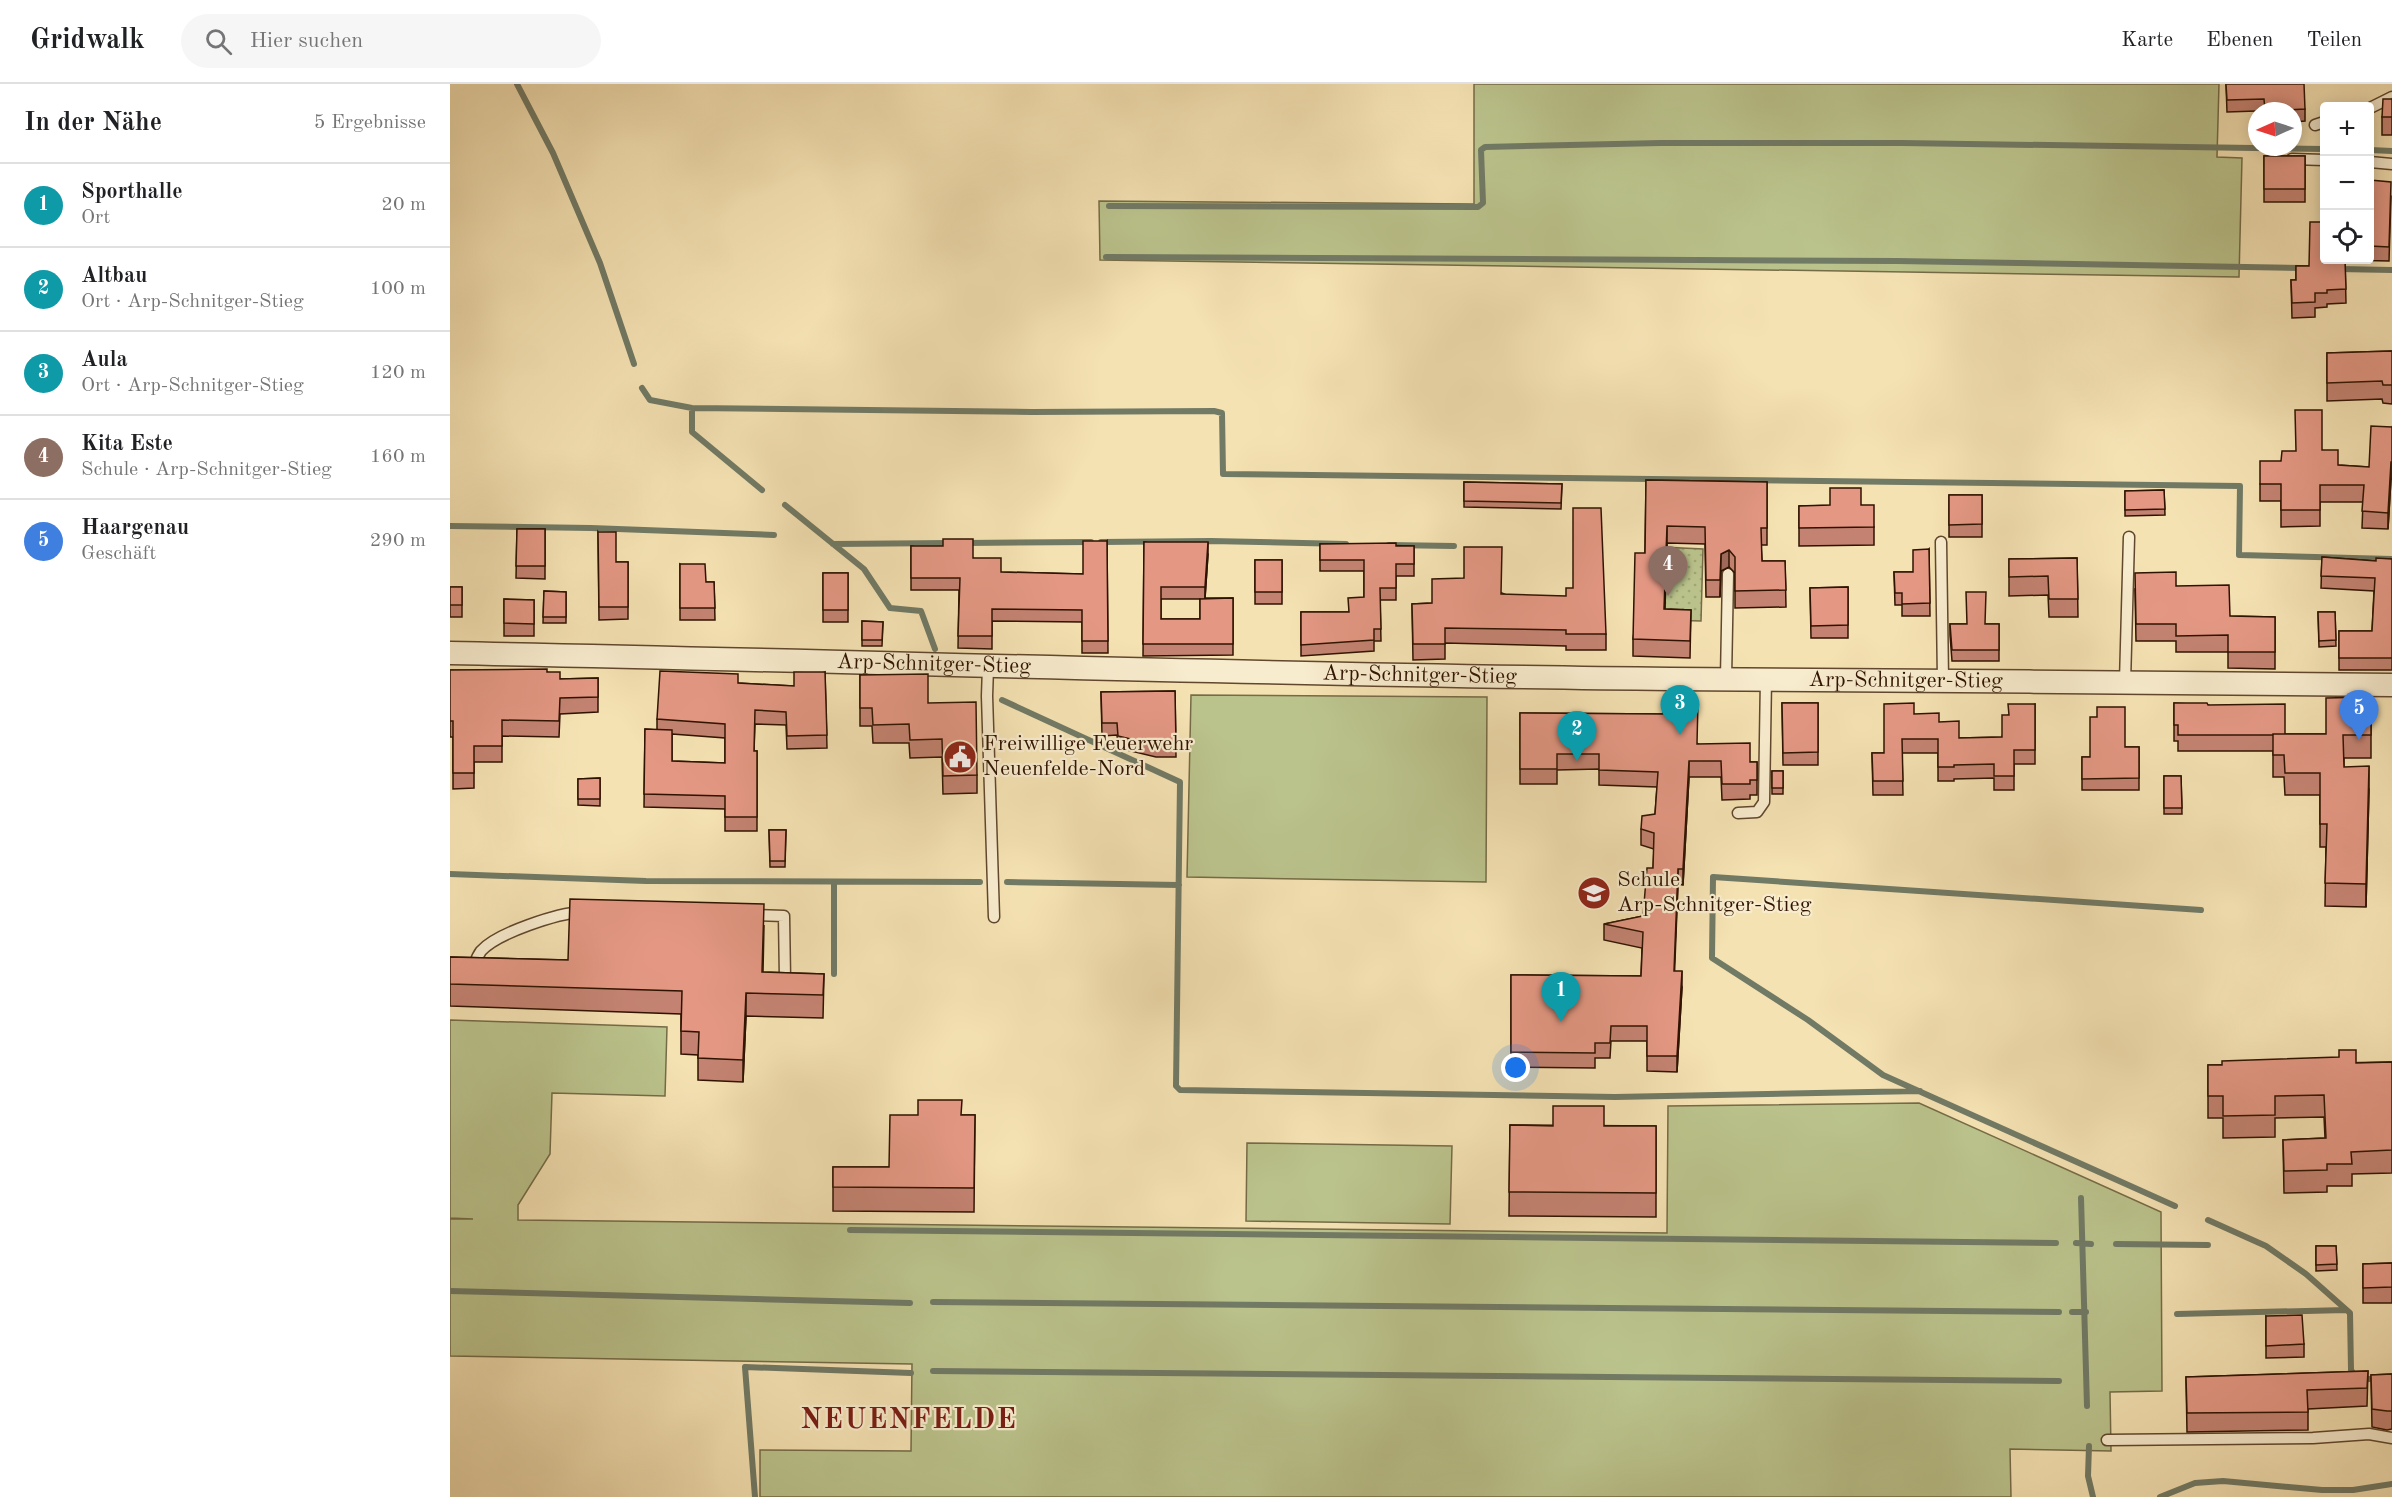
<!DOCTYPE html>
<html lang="de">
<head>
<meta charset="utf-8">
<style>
  body { margin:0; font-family:"Old Standard TT",serif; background:#f6f6f6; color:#202124 }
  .controls { position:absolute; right:18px; top:18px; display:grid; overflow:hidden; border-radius:6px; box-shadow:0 3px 15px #0003 }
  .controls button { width:54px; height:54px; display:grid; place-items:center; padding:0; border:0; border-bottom:2px solid #e0e0e0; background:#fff; color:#202124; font:30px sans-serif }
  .compass { position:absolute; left:1798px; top:18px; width:54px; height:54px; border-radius:50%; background:#fff; box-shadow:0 3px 15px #0003; rotate:267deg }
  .you { position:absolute; left:1066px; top:984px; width:21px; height:21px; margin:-15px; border:4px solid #fff; border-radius:50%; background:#1a73e8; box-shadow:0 0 0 9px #1a73e833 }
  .badge { display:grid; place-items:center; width:39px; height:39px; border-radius:50%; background:#8f2418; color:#fff; font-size:20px; font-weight:700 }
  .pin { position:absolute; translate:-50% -50px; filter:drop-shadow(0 2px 3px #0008) }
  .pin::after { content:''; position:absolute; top:32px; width:21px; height:18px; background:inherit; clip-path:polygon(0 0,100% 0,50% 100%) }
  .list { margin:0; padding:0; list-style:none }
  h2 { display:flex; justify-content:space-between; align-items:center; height:78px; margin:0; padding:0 24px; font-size:26px }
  h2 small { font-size:20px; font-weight:400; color:#757577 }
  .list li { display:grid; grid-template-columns:39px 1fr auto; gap:18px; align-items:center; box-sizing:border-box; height:84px; padding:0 24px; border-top:2px solid #e0e0e0 }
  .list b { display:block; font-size:22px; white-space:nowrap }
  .list p { margin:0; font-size:20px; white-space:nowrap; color:#757577 }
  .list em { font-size:20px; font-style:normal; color:#757577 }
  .icon { flex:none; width:33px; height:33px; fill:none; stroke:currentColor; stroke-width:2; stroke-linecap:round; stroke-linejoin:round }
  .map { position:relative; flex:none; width:1942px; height:1413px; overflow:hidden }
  header { display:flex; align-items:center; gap:36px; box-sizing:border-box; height:84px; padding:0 30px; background:#fff; border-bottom:2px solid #e0e0e0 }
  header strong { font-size:28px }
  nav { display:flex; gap:33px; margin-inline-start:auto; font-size:21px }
  .search { width:420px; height:54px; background:#f6f6f6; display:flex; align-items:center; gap:15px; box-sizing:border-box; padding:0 21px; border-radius:33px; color:#757577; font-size:22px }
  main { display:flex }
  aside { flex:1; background:#fff }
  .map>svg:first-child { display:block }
  .green { fill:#bbc38c; stroke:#756b46; stroke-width:1.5 }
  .park { fill:url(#park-dots); stroke:#756b46; stroke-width:1.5 }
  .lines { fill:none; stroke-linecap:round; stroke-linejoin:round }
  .stream { stroke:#717a65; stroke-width:6 }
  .service-casing { stroke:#60472d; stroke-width:13 }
  .minor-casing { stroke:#60472d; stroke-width:25 }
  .service { stroke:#f8ecce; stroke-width:10 }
  .minor { stroke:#f8ecce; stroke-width:22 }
  .wall { fill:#c48372; stroke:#2f1300; stroke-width:1.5; fill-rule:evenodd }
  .shaded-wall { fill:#a06a5c; stroke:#2f1300; stroke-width:1.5 }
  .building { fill:#e49884; stroke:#2f1300; stroke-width:1.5 }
  .labels { text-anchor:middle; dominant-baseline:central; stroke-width:4.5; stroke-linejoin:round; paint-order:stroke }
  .street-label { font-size:22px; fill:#2f1300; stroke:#f8ecce }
  .poi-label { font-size:22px; fill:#2f1300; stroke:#f8ecce; text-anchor:start }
  .district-label { font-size:28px; font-weight:bold; letter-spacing:1.5px; fill:#7a1f14; stroke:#f8ecce }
</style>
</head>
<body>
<header>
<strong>Gridwalk</strong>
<div class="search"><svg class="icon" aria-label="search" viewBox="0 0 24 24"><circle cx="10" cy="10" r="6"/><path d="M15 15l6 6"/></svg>Hier suchen</div>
<nav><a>Karte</a><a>Ebenen</a><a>Teilen</a></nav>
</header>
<main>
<aside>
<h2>In der Nähe<small>5 Ergebnisse</small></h2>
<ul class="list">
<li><span class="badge" style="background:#0f9aa8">1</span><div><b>Sporthalle</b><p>Ort</p></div><em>20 m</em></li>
<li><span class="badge" style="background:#0f9aa8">2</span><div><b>Altbau</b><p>Ort · Arp-Schnitger-Stieg</p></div><em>100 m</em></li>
<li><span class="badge" style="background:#0f9aa8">3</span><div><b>Aula</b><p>Ort · Arp-Schnitger-Stieg</p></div><em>120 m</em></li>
<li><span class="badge" style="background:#8d6e63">4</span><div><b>Kita Este</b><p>Schule · Arp-Schnitger-Stieg</p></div><em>160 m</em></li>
<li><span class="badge" style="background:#3f7fe0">5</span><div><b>Haargenau</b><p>Geschäft</p></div><em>290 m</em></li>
</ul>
</aside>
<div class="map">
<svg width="1942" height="1413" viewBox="0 0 1942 1413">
  <defs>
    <pattern id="park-dots" width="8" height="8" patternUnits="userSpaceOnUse" patternTransform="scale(1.5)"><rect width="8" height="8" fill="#bbc38c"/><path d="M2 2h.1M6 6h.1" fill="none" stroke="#a1a777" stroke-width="1.8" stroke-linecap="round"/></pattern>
  </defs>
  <rect width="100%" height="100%" fill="#f5e2b3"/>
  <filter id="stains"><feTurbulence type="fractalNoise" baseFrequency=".00333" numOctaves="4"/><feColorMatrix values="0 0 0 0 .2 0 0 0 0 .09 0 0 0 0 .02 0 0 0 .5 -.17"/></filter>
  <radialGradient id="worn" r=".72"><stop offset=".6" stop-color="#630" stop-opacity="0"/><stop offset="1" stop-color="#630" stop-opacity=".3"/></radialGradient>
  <!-- green -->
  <path class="green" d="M1024,0H1769L1767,73L1792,74L1789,193L650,176L649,117L1024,120Z
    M741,611L1037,613L1036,798L737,793Z
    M0,936L217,943L215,1012L102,1009L100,1070L68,1121V1136L1217,1149L1218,1022L1469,1019L1711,1128L1712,1307L1660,1308L1661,1367L1560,1365L1561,1413H310V1366L461,1367L462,1280L0,1272V1135H23L0,1134Z
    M797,1059L1002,1062L1000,1140L796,1137Z"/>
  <!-- park -->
  <path class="park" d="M1210,463L1253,465L1251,537L1214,536Z"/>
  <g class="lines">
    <!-- stream -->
    <path class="stream" d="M67,0L103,69L150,179L184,280
      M1920,66L1942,67
      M659,122L1028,123L1033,119L1031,66L1035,63L1211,59H1452L1874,65
      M656,173L1447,177L1851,184
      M1889,185L1942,186
      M192,304L200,316L242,324L582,328L764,327L772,329L773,390L1790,402L1789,471L1942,475
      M242,324V348L312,406
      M335,421L414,485L440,524L471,527L485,565
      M0,442L141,444L324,451
      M651,458L761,457L896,460
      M516,459L641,458
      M383,460L500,459
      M939,461L1004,462
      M552,616L730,698L726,1002L730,1006L1165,1013L1470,1007
      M0,790L196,797L530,798
      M557,798L729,801
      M384,890V799
      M1631,1114L1637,1322
      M1725,1122L1433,991L1358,936L1262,874L1263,793L1751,826
      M1758,1136L1816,1162L1856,1190L1900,1229L1901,1286L1907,1295H1942
      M400,1146L1606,1159
      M1626,1159L1641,1160
      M1666,1160L1758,1161
      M0,1207L460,1219
      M483,1218L1609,1228
      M1622,1228H1636
      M1727,1230L1896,1226
      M483,1287L1609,1297
      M1639,1362L1638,1392L1643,1413
      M305,1413L295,1283L461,1289
      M1710,1413L1745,1399L1773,1397L1872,1406H1903L1942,1400"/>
    <!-- service casing -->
    <g class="service-casing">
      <path id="service" d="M1920,24L1942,13
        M1865,41L1874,38
        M1842,75L1874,76
        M1920,78L1942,80
        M1491,458L1493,596
        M538,583L537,612L544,833
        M1276,594L1278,490
        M1675,598L1679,453
        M1288,729L1307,728L1314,718L1316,594
        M301,831L334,832L335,895
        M0,880H25C26,876 28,871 31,867C47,849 108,829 132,828
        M1657,1356L1863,1354L1919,1350L1942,1354"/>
    </g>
    <!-- minor casing -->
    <g class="minor-casing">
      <g id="minor">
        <path id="s1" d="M0,569C407,577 813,591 1220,595C1461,597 1701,598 1942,601"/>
      </g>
    </g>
    <!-- service -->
    <use href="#service" class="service"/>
    <!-- minor -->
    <use href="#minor" class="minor"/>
  </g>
  <!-- wall -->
  <path class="wall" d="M1776,0L1855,25V37L1843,38V27H1807L1777,28Z
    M1942,15V51H1932V33Z
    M1814,72H1855V118H1814Z
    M1920,96L1941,112L1939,177L1895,176L1896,219L1877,220V223L1865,224V233L1842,234L1841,196H1846V182H1859L1875,176H1920Z
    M1942,267V320L1933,319L1932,315L1877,317V269Z
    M1942,343V395H1941L1938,445L1912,444L1913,418H1870V442L1831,443V417H1810V400L1831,377L1872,366L1888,381L1919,383Z
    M1196,396L1317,398V461H1311L1312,477H1335L1336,523L1285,524V489L1279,483L1271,487L1270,513H1256L1255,460L1217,459L1215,525L1241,526L1240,574L1183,572V555L1195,469Z
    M1014,398L1112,400L1111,425L1014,423Z
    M1714,406L1715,431L1675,432V407Z
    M1499,411H1532V453H1499Z
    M1411,421L1424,443V461L1349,462V422Z
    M67,445H95V495L66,494Z
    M148,448L166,478H178V535L149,536Z
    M657,457L658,569H632V538L542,537V565L508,564L509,506H461V462L523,474L551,488L633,490Z
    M694,458L758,470L755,514H783V571L693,572ZM711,515H750V535H711Z
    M870,460L964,462V492H946V516H930L931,557H924V567L851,572V528H898L914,513V487H870Z
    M1479,465L1480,532H1452V521H1445L1444,488H1463Z
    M1872,473L1926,477L1942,475V586H1889V547H1922L1924,507L1871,504Z
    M1627,474L1628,533H1599L1598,511L1559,512V475Z
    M805,476H832V520H805Z
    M230,480L256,498H264L265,536H230Z
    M373,489H398V538H373Z
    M1014,494L1156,550V566H1116V562L995,559V575L963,576L962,520L982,519Z
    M1726,502L1780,532L1825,533V585L1778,584V568H1726V557H1686L1685,505Z
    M0,503H12V533H0Z
    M1398,503V554H1361L1360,504Z
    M94,507L116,508V539H93Z
    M54,515L84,516V552H54Z
    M1868,528H1885L1886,562L1869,563Z
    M412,537L433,538L432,562H412Z
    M1500,540H1549V577H1502L1500,551Z
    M0,586L97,588L110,595L148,594V628L110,630L109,653L52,652V678H24V704L3,705V653H0Z
    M375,588L377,664L337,665L336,641L305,640L304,667H307V747H275V725L194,723L195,645L207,646V635L288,599L344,602ZM222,650L275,654V679L222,677Z
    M410,591L478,619L527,691V709L493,710L492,673L460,674L459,659H423L422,642H410Z
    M725,607L726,673H706L668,664L667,651L652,652L651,608Z
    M1921,613V674H1894V683L1919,705L1916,823L1875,822L1876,763H1870V711H1835L1834,693H1823V667H1728V657H1724V619L1758,621L1835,650H1876Z
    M1332,619H1368V681H1333Z
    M1585,620V680H1564V706H1544V694L1504,695V697H1488V669H1452L1453,711H1423L1422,669H1434L1464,630L1489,638L1509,654L1552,653L1558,631Z
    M1070,629L1213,630L1248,660L1300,678H1307V711H1300V715L1272,716L1271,693H1239L1233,801L1228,800L1224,887L1232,903L1227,988L1197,987V957H1161L1160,974H1145V984L1061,983V891L1191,892L1192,864L1154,856V840L1193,832L1203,784L1204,765L1191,761V745L1205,730L1207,703L1149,701V685L1107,686V700H1070Z
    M1675,663H1689V706H1632V673H1640Z
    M1322,687H1333V710H1322Z
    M1714,692H1731L1732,730H1714Z
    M150,694V722L128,721V695Z
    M319,746H336L335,783H320Z
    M314,842L313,888L374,890L373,934L296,932L293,998L248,996V971L231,970V930L0,922V873L118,876Z
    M1942,978V1089L1902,1090V1102H1877V1108L1834,1109L1833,1056L1875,1054L1874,1033L1825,1034V1053L1773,1054V1034H1758V981Z
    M512,1031H525L524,1128L383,1127V1083H439Z
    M1060,1041L1206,1042V1133L1059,1132Z
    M1866,1162H1886L1887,1186L1866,1187Z
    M1942,1179V1219H1913V1180Z
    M1816,1232L1854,1260V1273L1816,1274Z
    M1918,1287L1917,1322L1858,1325V1346L1737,1348L1736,1293Z
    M1942,1290V1345L1937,1346L1922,1343L1921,1291Z"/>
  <!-- shaded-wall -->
  <path class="shaded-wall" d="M1941,378V395L1938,445V429Z
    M1217,442V459L1214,542V525Z
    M758,458V470L755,515V503Z
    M1279,466V483L1271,487L1270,513L1271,470Z
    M1239,677V693L1233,801V785Z
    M1919,682V705L1916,823V800Z
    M1228,785V800L1224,903V887Z
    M1232,887V903L1227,988V972Z
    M296,909V932L293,998V976Z"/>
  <!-- building -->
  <path class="building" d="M1776,0H1854L1855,25L1815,27L1814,15L1777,16Z
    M1933,15H1942V33H1932Z
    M1814,72H1855V105H1814Z
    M1874,92L1875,176H1895L1896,205L1877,206V209H1865V218L1842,219L1841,196H1846V182H1859L1860,138H1872Z
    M1920,96L1941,98L1939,163L1920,162Z
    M1942,267V301H1933L1932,297L1877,299V269Z
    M1845,326H1872V366H1888V381L1919,383L1921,342L1942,343V378H1941L1938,429L1912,427L1914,401H1870V426H1831V400H1810V377H1831L1832,367H1846Z
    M1196,396L1317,398V444H1311L1312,477H1335L1336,506L1285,507V473L1279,466L1271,470L1270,496H1256L1255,443L1217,442L1214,525L1241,526L1240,557L1183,555L1185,469H1195Z
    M1014,398L1112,400L1111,419L1014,417Z
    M1380,404H1411V421H1424V443L1349,444V422L1380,421Z
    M1714,406L1715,425L1675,426V407Z
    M1499,411H1532V440L1499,441Z
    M1123,424H1151L1156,550H1116V546L995,544V560H963L962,520L982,519V495L1014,494V463H1052L1051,510L1116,512V504H1123Z
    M67,445H95V482H66Z
    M148,448H166V478H178V523H149Z
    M493,455H523V474H551V488L633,490V457H657L658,557H632V526L542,525V552H508L510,494H461V462H493Z
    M694,458H758L755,503H711V535H750V515L783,514V560H693Z
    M946,459V462H964V480H946V504H930L931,545H924V556L851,561V528H899L898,514L914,513V476H870V460Z
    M1479,465L1480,519L1452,520V509H1445L1444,488H1463V466Z
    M1872,473L1926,477V474L1942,475V574H1889V547H1922L1925,494L1871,492Z
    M1627,474L1628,515H1599L1598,492L1559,493V475Z
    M805,476H832V508H805Z
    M230,480H255L256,498H264L265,524H230Z
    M1726,488V502L1779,501L1780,532L1825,533V568H1778V551L1726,552V540H1686L1685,489Z
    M373,489H398V526H373Z
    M0,503H12V521H0Z
    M1398,503V541L1361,542L1360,504Z
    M94,507L116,508V533H93Z
    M1516,508H1536L1535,540H1549V566H1502L1500,540H1517Z
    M54,515L84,516V540L54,539Z
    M1868,528H1885L1886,556L1869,557Z
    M412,537L433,538L432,556H412Z
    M97,585V588H110V595L148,594V613L110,614L109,637L52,636V662H24V689H3V637H0V586Z
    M210,587L288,590V599L344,602V588H375L377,651L337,652L336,628L305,626L304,667H307V733H275V712L194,710L195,645L222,646V677L275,679V640L207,635Z
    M478,590V619L526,618L527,691L493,692L492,655L460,656L459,640L423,641L422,624H410V591Z
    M725,607L726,660L706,661L668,652L667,639H652L651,608Z
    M1921,613V651H1893L1894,683L1919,682L1916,800L1875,799L1877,740H1870V689H1835L1834,671H1823V650H1876V614Z
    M1213,617H1248L1247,660L1300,659V678H1307V696H1300V700H1272L1271,677H1239L1233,785H1228L1224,887H1232L1227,972H1197V942H1161L1160,959H1145V969L1061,968V891L1191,892L1193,848L1154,840L1193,832L1197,784H1203L1204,749L1191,745L1192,732L1205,730L1208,688L1149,686V670H1107V685H1070V629L1213,630Z
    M1332,619H1368V668L1333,669Z
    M1464,619V630L1489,629V638L1509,637V654L1552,653V631H1559L1558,620H1585V666H1564V692H1544V680L1504,681V683H1488V655H1452L1453,697H1423L1422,669H1434V620Z
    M1724,619H1757L1758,621L1835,620V650H1823V651H1728V641H1724Z
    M1647,623H1675V663H1689V694L1632,695V673H1640V633H1647Z
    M1322,687H1333V704H1322Z
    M1714,692H1731L1732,724H1714Z
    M150,694V715H128V695Z
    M319,746H336L335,777H320Z
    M120,815L314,820L312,888L374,890L373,911L296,909L293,976L248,974L249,948L231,947L232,907L0,900V873L118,876Z
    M1889,966H1906V979L1942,978V1066L1901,1068L1902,1080H1877V1086L1834,1087L1833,1056L1876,1054L1874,1011L1825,1012V1031L1773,1032V1012H1758V981H1772V977L1889,973Z
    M468,1016H512L511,1031H525L524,1104L383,1103V1083H439L440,1031H468Z
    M1103,1022H1154V1042H1206V1109L1059,1108L1060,1041L1103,1042Z
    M1866,1162H1886L1887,1180L1866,1181Z
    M1942,1179V1203L1913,1204V1180Z
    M1852,1231L1854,1260L1816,1262V1232Z
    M1918,1287L1917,1304L1857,1306L1858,1328L1737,1329L1736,1293Z
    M1942,1290V1327H1937L1922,1325L1921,1291Z"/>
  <!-- icons -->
  <defs>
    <g id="civic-disc" transform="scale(1.725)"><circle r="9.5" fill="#8f2418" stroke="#f8ecce"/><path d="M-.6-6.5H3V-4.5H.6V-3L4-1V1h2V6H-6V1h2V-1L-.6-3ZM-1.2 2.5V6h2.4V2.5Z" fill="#fff"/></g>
    <g id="school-disc" transform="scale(1.725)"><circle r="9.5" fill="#8f2418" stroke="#f8ecce"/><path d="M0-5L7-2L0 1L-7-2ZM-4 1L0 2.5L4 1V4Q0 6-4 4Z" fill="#fff"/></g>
  </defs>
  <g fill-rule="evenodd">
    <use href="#civic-disc" x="510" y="673"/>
    <use href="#school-disc" x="1144" y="809"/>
  </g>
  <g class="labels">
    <!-- street labels -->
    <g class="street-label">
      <text stroke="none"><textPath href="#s1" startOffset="484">Arp-Schnitger-Stieg</textPath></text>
      <text stroke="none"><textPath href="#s1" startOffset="970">Arp-Schnitger-Stieg</textPath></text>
      <text stroke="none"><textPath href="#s1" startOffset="1456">Arp-Schnitger-Stieg</textPath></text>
    </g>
    <!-- poi labels -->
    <g class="poi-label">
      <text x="533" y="660">Freiwillige Feuerwehr<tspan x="533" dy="25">Neuenfelde-Nord</tspan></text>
      <text x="1167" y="796">Schule<tspan x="1167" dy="25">Arp-Schnitger-Stieg</tspan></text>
    </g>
    <!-- district labels -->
    <g class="district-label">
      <text x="459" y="1337">NEUENFELDE</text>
    </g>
  </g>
  <rect width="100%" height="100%" filter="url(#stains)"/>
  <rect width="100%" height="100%" fill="url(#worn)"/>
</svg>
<div class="controls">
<button>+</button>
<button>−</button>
<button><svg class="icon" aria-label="locate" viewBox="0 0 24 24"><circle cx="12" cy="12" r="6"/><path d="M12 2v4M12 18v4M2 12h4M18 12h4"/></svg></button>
</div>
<svg class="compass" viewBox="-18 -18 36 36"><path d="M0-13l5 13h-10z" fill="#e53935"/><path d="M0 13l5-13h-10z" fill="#757577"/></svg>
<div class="you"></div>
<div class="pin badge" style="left:1111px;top:938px;background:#0f9aa8">1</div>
<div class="pin badge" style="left:1127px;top:677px;background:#0f9aa8">2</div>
<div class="pin badge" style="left:1230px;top:651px;background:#0f9aa8">3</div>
<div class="pin badge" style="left:1218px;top:512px;background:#8d6e63">4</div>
<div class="pin badge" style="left:1909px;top:656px;background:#3f7fe0">5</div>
</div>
</main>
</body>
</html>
